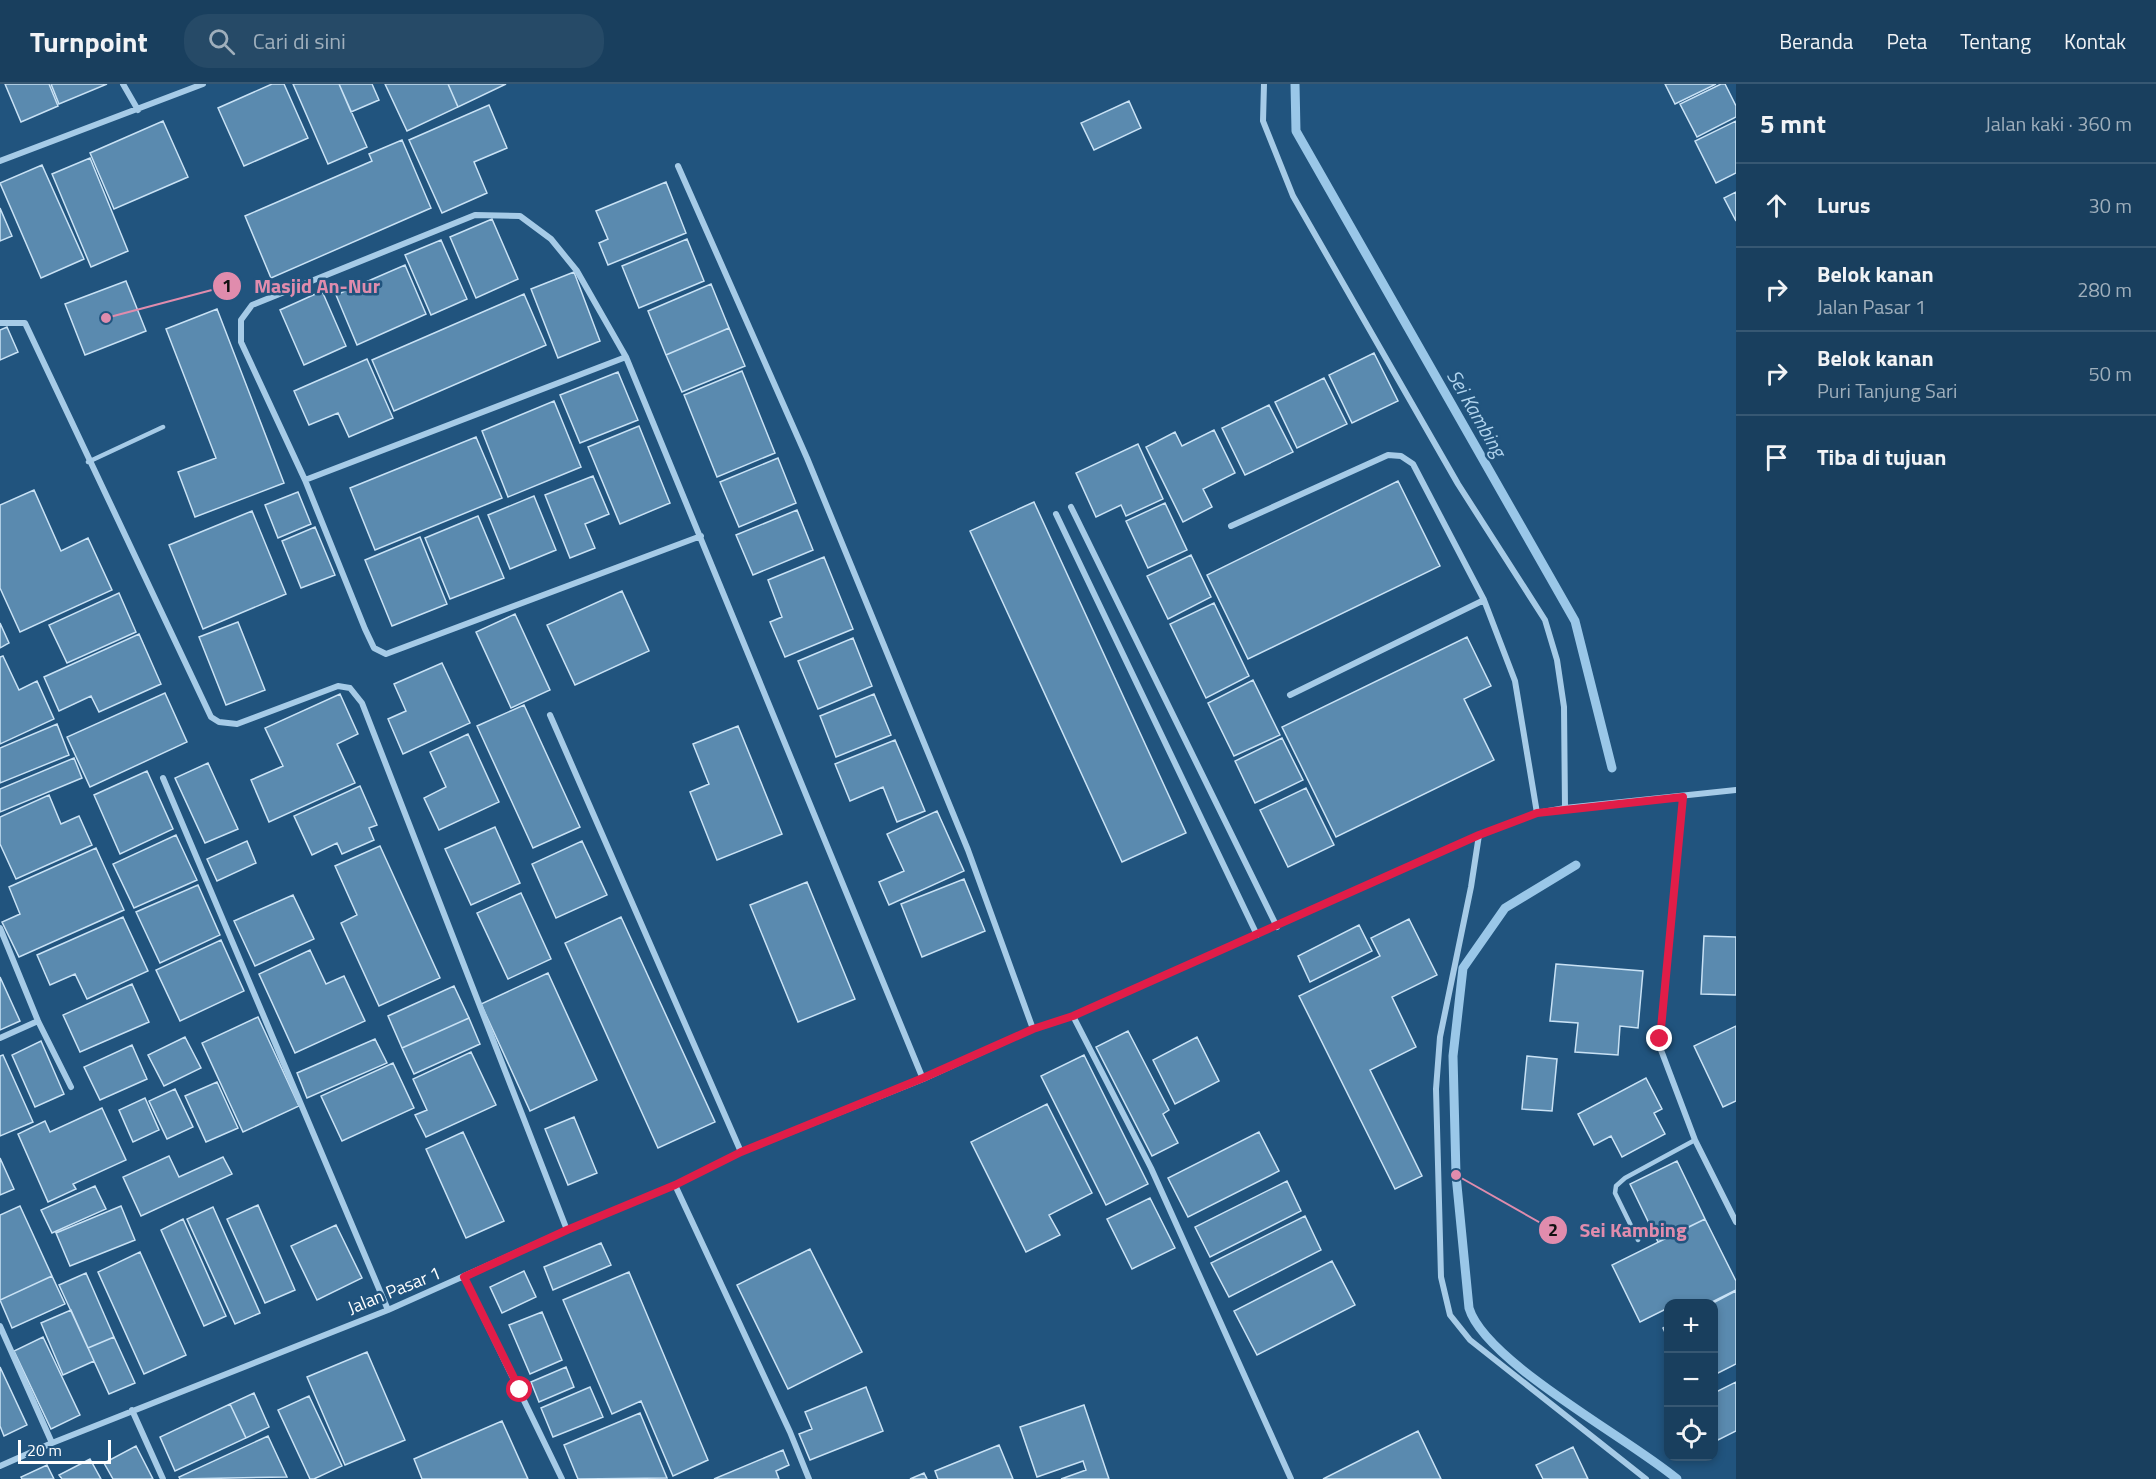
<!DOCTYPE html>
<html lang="id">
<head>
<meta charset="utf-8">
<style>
  body { margin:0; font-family:"Titillium Web",sans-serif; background:#264a67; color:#f1f3f6 }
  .controls { position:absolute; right:18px; bottom:18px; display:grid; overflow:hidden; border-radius:12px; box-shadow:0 3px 9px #0003 }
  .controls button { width:54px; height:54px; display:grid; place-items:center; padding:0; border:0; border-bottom:2px solid #375873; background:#193f5e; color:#f1f3f6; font:30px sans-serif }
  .scale { position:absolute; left:18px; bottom:15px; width:93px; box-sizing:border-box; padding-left:6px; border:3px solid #fff; border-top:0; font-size:16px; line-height:21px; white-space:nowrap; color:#fff; -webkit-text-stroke:4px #21547e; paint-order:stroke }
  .stop { position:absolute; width:18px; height:18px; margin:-14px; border:4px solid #e11d48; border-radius:50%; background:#fff }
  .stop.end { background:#e11d48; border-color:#fff; box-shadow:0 2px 6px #0008 }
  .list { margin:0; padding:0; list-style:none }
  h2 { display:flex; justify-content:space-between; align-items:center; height:78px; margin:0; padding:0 24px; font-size:26px }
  h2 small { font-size:20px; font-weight:400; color:#9fafbc }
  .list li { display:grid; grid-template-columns:39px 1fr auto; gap:18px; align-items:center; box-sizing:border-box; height:84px; padding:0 24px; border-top:2px solid #375873 }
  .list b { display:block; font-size:22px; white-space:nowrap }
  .list p { margin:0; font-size:20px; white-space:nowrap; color:#9fafbc }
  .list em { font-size:20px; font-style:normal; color:#9fafbc }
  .icon { flex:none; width:33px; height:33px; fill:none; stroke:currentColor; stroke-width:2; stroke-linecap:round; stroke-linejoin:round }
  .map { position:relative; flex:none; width:1736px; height:1395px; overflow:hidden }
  header { display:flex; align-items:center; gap:36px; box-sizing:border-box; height:84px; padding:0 30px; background:#193f5e; border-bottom:2px solid #375873 }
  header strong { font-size:28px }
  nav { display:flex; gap:33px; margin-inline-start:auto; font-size:21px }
  .search { width:420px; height:54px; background:#264a67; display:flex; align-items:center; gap:15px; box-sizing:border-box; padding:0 21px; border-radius:24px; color:#9fafbc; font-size:22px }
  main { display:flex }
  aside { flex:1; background:#193f5e }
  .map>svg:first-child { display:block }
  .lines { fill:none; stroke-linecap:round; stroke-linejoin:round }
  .stream { stroke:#9ac7e8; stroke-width:9 }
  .building { fill:#5a8aaf; stroke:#c9e2f5; stroke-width:1.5 }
  .lane { stroke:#a6cbe7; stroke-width:4.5 }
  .street { stroke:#a6cbe7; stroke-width:6 }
  .route { stroke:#e11d48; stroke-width:8 }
  .labels { text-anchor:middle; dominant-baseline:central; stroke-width:5; stroke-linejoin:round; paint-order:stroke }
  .street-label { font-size:18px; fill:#fff; stroke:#21547e }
  .water-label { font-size:20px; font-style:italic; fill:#b1d4ee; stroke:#21547e }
  .leader { fill:none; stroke:#e08cad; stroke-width:2 }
  .callout-dot { fill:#e08cad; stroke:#21547e; stroke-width:2 }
  .mark-label { font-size:18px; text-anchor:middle; font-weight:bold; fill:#111 }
  .callout-label { font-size:20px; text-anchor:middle; font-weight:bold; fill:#e08cad; stroke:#21547e; stroke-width:5; stroke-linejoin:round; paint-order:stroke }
</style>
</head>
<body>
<header>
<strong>Turnpoint</strong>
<div class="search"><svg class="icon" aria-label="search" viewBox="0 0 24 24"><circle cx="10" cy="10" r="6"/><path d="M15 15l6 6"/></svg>Cari di sini</div>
<nav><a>Beranda</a><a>Peta</a><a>Tentang</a><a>Kontak</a></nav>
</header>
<main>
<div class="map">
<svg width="1736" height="1395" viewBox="0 0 1736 1395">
  <rect width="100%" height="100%" fill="#21547e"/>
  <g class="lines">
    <!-- stream -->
    <path class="stream" d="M1295,0L1296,47L1575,537L1612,684
      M1576,781L1505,824L1463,884L1453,972L1456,1091L1469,1224C1485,1278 1630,1355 1677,1395"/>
  </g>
  <!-- building -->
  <path class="building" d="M5,0H49L58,22L21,38Z
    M51,0H107L59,20Z
    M272,0H284L308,54L244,82L218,24Z
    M293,0H339L367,63L328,80Z
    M339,0H372L379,16L351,28Z
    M385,0H448L458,23L407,47Z
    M448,0H506L458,23Z
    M1665,0H1716L1675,20Z
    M1721,0H1725L1736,22V33L1697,53L1680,20Z
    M1129,17L1141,44L1094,66L1081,39Z
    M489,21L507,64L474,78L487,109L442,129L409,56Z
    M163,37L188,93L114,125L90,69Z
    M1736,37V89L1716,99L1695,57Z
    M402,56L431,124L271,194L245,132L372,77L369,70Z
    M90,74L128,167L91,183L52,90Z
    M42,81L84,175L41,194L0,99Z
    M666,98L686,149L608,181L599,159L608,155L596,127Z
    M1736,108V137L1724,114Z
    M0,124L12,152L0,157Z
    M492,135L518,195L476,214L450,153Z
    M687,155L704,197L639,224L622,182Z
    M441,156L467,215L431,231L405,171Z
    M405,181L426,230L357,261L336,211Z
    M574,188L600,257L558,274L531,205Z
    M126,197L146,247L85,271L65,220Z
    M711,200L729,244L666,271L648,227Z
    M322,207L346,262L304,281L280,226Z
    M524,210L546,261L394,327L372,276Z
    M217,225L284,399L195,433L178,388L216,374L166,245Z
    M7,243L18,268L0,276V246Z
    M729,244L745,282L682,308L666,271Z
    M1374,269L1398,317L1352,339L1329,291Z
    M367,275L393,334L349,353L338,329L309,341L294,307Z
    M742,287L775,369L717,393L684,311Z
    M618,288L638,336L580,359L560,311Z
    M1324,294L1347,340L1297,364L1275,318Z
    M554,317L581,383L508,413L482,347Z
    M1269,321L1293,368L1245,391L1222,344Z
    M639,342L670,419L620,440L588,363Z
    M1214,346L1235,389L1203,405L1212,423L1183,438L1146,363L1175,348L1182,362Z
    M476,353L502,414L375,466L350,404Z
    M1138,360L1163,415L1126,432L1121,421L1096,433L1076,389Z
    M778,374L796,419L739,443L720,398Z
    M593,392L609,430L585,440L595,464L570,474L545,411Z
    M1398,397L1440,482L1248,575L1207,491Z
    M34,406L61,467L88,454L112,506L20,548L0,504V421Z
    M298,408L311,440L278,454L265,421Z
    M534,412L556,466L510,485L488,431Z
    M1034,418L1186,749L1122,778L970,447Z
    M1165,419L1187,466L1148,484L1126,437Z
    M797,426L813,466L753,491L736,451Z
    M252,427L286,510L203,545L169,461Z
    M478,432L504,494L450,515L425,454Z
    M315,443L335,491L301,504L282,457Z
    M420,453L447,520L392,542L365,476Z
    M1191,471L1211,513L1168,535L1147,492Z
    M824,473L853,545L785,573L770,538L782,533L768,496Z
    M622,507L649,567L575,601L547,541Z
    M119,509L136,548L67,579L49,541Z
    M1214,519L1249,592L1206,614L1170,540Z
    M515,530L550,606L511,624L476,548Z
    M238,538L265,606L226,621L199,553Z
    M0,539L9,559L0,564Z
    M139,550L161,600L99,628L91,612L59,627L44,593Z
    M1467,553L1491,602L1464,615L1494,676L1336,753L1282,643Z
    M853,554L872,602L818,625L798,577Z
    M3,572L19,606L37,597L54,635L0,660V573Z
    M442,579L470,639L403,670L388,635L406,627L394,600Z
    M1253,596L1280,651L1234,672L1208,619Z
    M165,609L187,658L90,703L67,653Z
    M340,610L358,650L337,660L355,699L269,738L251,696L283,682L265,644Z
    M874,610L891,651L836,673L820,632Z
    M524,621L580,743L533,764L477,642Z
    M57,640L69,671L0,699V664Z
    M738,642L782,750L717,776L690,708L709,700L693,660Z
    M468,650L499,718L439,746L424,714L446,703L430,668Z
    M1282,654L1303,696L1255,719L1235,677Z
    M895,656L925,727L897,738L883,703L850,717L835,680Z
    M74,674L82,694L0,728V705Z
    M208,679L238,745L205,759L175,694Z
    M147,687L173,745L120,770L94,711Z
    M360,702L377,741L369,744L374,756L342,770L337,759L312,771L294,732Z
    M1306,704L1334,761L1288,783L1260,726Z
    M49,711L61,740L79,732L92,761L16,795L0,760V733Z
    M937,727L964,787L889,821L879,798L904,787L887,750Z
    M495,743L520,799L471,821L445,765Z
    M176,751L197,796L134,824L113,780Z
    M247,757L256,779L217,797L207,775Z
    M582,757L607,811L556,834L532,780Z
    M380,762L440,894L379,922L341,839L357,831L335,782Z
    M96,764L124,826L19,873L2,838L20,830L9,803Z
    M964,795L985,847L922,873L901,820Z
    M807,798L855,915L798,938L750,821Z
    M198,801L220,851L160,879L136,828Z
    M521,809L551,875L508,895L477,829Z
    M293,811L314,855L255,882L234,837Z
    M123,833L148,887L87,915L75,890L50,901L37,871Z
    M621,833L715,1038L658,1064L565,859Z
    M1409,835L1437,891L1392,913L1416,963L1370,986L1422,1092L1395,1105L1299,912L1380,872L1371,854Z
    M1359,841L1372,867L1310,898L1298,872Z
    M1704,852L1736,853V911L1701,910Z
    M221,856L244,907L180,937L156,886Z
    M310,866L326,900L344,892L365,937L295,969L259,890Z
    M1556,880L1643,887L1638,944L1620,942L1618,971L1575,968L1578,939L1550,937Z
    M548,889L597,996L530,1027L481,920Z
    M0,893L20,937L0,946Z
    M132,900L149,938L80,968L63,931Z
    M454,902L469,934L402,964L388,932Z
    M258,933L299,1022L243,1048L202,959Z
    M469,934L480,960L414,990L402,964Z
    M1736,942V1017L1723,1023L1694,962Z
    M1128,947L1169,1026L1163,1030L1178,1059L1152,1072L1096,963Z
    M185,953L201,984L164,1002L148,971Z
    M1197,953L1219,997L1175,1020L1153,976Z
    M375,955L387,979L307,1014L297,989Z
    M41,957L64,1010L35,1023L12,971Z
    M132,961L147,995L100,1016L84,983Z
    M471,968L496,1021L426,1053L415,1031L427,1026L413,995Z
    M3,971L33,1038L0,1052V972Z
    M1084,971L1148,1100L1106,1121L1041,992Z
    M1527,972L1557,975L1552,1027L1522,1025Z
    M393,979L414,1024L342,1057L321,1012Z
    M1646,994L1662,1025L1654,1029L1665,1050L1622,1073L1611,1052L1594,1061L1578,1030Z
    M217,998L238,1044L206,1058L185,1012Z
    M175,1005L193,1043L167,1055L149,1017Z
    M145,1014L159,1046L133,1058L119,1026Z
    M1047,1020L1092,1109L1049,1131L1060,1151L1026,1168L971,1058Z
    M102,1024L126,1076L73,1100L76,1105L48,1118L18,1050L45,1037L50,1048Z
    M574,1033L597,1089L568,1101L545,1045Z
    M463,1048L504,1137L466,1154L426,1065Z
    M1259,1048L1279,1087L1188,1133L1168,1094Z
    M169,1072L179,1093L223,1073L232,1090L141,1132L123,1093Z
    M0,1074L14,1105L0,1111Z
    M1677,1077L1705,1135L1658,1158L1630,1100Z
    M1287,1097L1301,1127L1210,1173L1195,1143Z
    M95,1102L106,1125L52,1149L41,1126Z
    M1150,1114L1175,1164L1132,1185L1107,1135Z
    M258,1121L295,1206L265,1219L227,1135Z
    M20,1122L52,1192L0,1216V1131Z
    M121,1122L135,1156L70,1182L56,1149Z
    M213,1123L260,1229L235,1240L187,1135Z
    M1305,1132L1321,1166L1229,1213L1211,1179Z
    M183,1135L226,1232L204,1242L161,1146Z
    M1705,1135L1736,1197V1206L1708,1220H1668V1224L1640,1238L1612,1181Z
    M336,1141L362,1194L317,1216L291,1162Z
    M601,1159L611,1181L553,1206L544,1183Z
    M810,1165L862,1268L788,1305L737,1201Z
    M140,1168L186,1271L144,1290L98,1188Z
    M1332,1177L1355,1221L1257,1271L1234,1227Z
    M524,1187L536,1213L502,1229L490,1203Z
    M629,1188L708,1376L673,1392L641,1317L612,1330L563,1216Z
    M86,1189L114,1253L88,1264L59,1201Z
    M52,1192L65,1220L12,1244L0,1216Z
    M1736,1207V1280L1714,1291L1711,1220Z
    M71,1226L94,1277L63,1291L41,1239Z
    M542,1228L562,1276L530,1290L509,1241Z
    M1668,1241V1255L1663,1244Z
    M43,1253L80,1331L51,1345L14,1267Z
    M114,1253L135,1299L109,1310L88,1264Z
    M367,1268L405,1356L345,1381L307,1293Z
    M0,1283L27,1341L4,1352L0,1342Z
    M566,1283L574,1303L539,1318L531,1298Z
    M1736,1298V1347L1718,1356L1714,1347V1309Z
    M590,1303L603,1333L553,1353L541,1324Z
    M866,1303L883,1347L810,1376L799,1350L812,1345L805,1328Z
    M254,1309L269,1343L246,1354L230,1320Z
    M309,1312L342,1382L314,1395H310L278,1326Z
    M230,1320L246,1354L175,1387L160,1353Z
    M1084,1321L1109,1395H1061L1086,1386L1083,1377L1037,1393L1020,1343Z
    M640,1329L667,1394L578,1395L564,1361Z
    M502,1337L528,1395H422L414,1375Z
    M1418,1347L1441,1395H1323Z
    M268,1352L287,1393L180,1395L179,1393Z
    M999,1361L1013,1395H938L935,1387Z
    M136,1362L153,1395H113L104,1379Z
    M1573,1363L1588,1395H1543L1536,1381Z
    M783,1366L789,1381L776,1387L779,1395H714Z
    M90,1375L101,1395H62L59,1391Z
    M47,1381L54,1395H22L21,1393Z
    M924,1389L927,1395H910Z"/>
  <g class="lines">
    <!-- lane -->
    <path class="lane" d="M88,378L163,343
      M1638,1156L1615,1109L1616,1102L1625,1094L1695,1056"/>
    <!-- street -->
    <path class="street" d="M123,0L138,26
      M1264,0L1263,37L1293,112L1458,400L1545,536L1557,576L1564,623L1565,724
      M0,77L203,0
      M678,82L807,374L968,766L1033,945
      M0,239H25L211,633L219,638L237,640L338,602L350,604L362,619L567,1146
      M305,396L626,273
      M1071,423L1277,843
      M1056,430L1257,851
      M1231,442L1388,371L1401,372L1413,380L1484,516L1515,597L1537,729
      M701,452L386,570L374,564L365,545L305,396L241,258V236L252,221L475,131L520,132L551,155L577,187L626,273L923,995
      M1290,611L1484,516
      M550,631L741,1068
      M163,694L388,1226
      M1683,713L1660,955L1661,966L1695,1056L1736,1138
      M1479,751L1471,803L1440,953L1436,1005L1441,1193L1450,1231L1470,1256L1646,1395
      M0,844L38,937L71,1003
      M1073,932L1151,1084L1291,1395
      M0,954L38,937
      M675,1101L790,1348L809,1395
      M464,1193L562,1395
      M0,1242L52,1359
      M132,1326L163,1395
      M0,1382L52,1359L388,1226L567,1146L675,1101L741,1068L923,995L1033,945L1073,932L1479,751L1537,729L1565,724L1736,706"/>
  </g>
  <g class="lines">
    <!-- route -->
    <path class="route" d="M520,1306L464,1193L567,1146L675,1101L741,1068L923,994L1033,945L1073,932L1479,751L1537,729L1683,713L1660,955"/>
  </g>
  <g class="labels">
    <!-- street labels -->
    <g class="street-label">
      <text transform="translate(394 1206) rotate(-22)">Jalan Pasar 1</text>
    </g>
    <!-- water labels -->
    <g class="water-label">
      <text transform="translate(1477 329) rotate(60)">Sei Kambing</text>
    </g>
  </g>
  <!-- callouts -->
  <path class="leader" d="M106 234L227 202M1456 1091L1553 1146"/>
  <g class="callout-dot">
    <circle cx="106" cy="234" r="6"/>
    <circle cx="1456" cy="1091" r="6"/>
    <circle cx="227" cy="202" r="15"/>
    <circle cx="1553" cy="1146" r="15"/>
  </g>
  <g class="mark-label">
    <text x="227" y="208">1</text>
    <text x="1553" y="1152">2</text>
  </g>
  <g class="callout-label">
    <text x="317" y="209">Masjid An-Nur</text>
    <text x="1633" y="1153">Sei Kambing</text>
  </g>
</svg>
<div class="controls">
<button>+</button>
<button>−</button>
<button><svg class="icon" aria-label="locate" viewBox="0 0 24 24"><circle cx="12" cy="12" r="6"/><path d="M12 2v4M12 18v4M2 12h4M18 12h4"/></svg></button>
</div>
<div class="scale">20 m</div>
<div class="stop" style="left:520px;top:1306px"></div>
<div class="stop end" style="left:1660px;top:955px"></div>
</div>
<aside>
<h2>5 mnt<small>Jalan kaki · 360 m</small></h2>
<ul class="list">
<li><svg class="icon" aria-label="ahead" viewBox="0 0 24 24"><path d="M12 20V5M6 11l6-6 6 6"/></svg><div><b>Lurus</b></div><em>30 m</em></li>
<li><svg class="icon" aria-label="right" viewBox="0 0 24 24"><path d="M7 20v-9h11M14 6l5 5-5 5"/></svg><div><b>Belok kanan</b><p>Jalan Pasar 1</p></div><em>280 m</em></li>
<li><svg class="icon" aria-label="right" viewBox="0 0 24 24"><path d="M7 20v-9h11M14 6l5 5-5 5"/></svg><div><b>Belok kanan</b><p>Puri Tanjung Sari</p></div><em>50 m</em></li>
<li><svg class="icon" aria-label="arrive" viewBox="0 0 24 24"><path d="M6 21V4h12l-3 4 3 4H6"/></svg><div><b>Tiba di tujuan</b></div></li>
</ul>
</aside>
</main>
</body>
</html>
